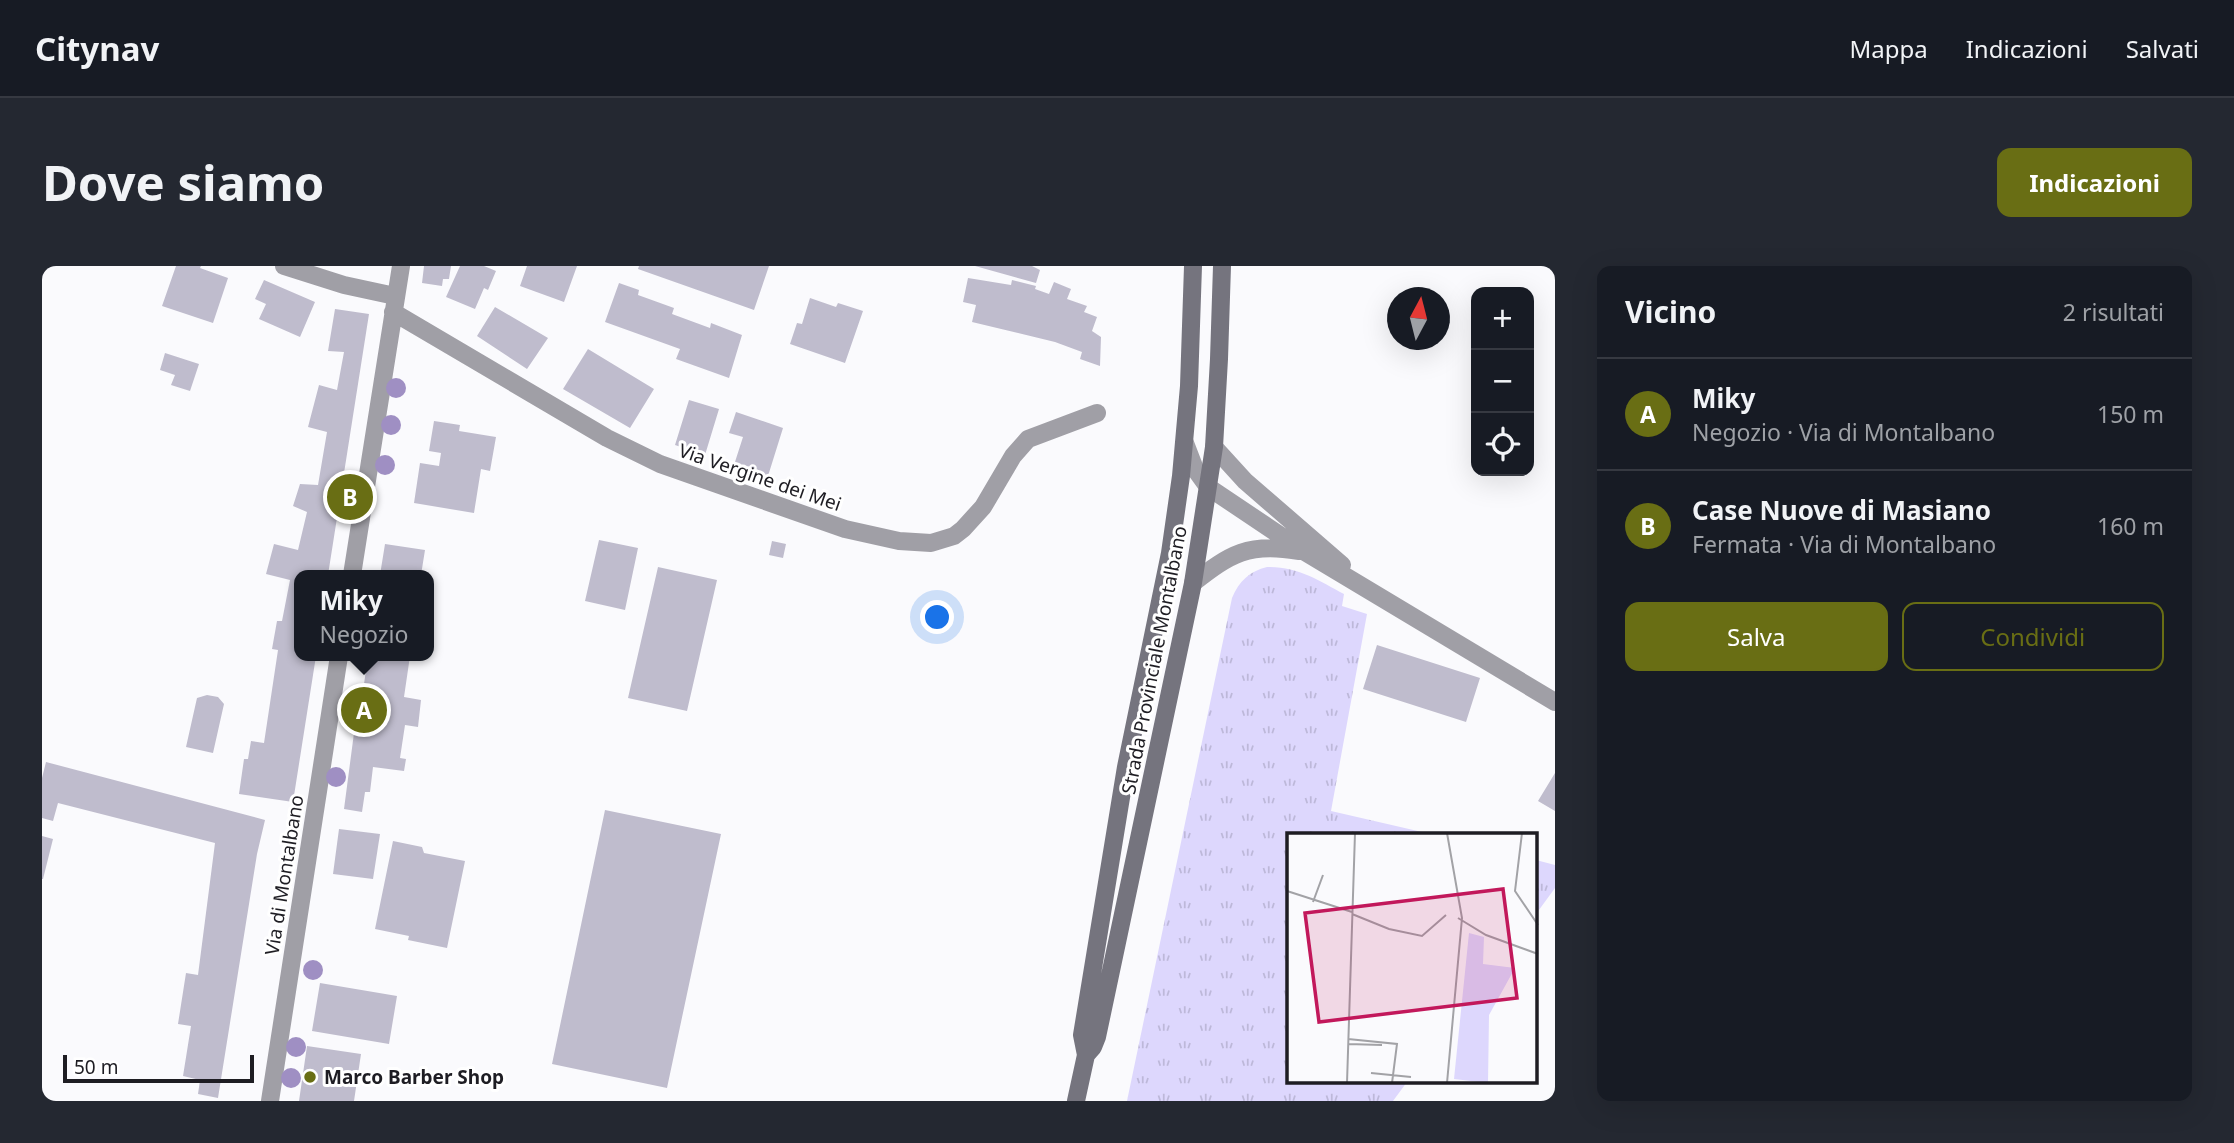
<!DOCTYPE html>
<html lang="it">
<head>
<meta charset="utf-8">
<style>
  body { margin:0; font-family:"Noto Sans",sans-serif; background:#242831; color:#f1f3f6 }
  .controls { position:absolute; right:21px; top:21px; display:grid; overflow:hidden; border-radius:14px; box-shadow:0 7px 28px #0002 }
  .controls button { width:63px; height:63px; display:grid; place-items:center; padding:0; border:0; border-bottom:2px solid #363941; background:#171b24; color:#f1f3f6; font:35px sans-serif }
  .compass { position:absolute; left:1345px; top:21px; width:63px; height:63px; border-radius:50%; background:#171b24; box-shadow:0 7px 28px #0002; rotate:7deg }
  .scale { position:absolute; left:21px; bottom:18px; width:191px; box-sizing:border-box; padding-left:7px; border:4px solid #1e1d23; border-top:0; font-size:19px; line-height:24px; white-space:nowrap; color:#1e1d23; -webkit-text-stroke:5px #fff; paint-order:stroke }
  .you { position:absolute; left:896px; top:352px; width:24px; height:24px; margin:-18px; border:5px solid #fff; border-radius:50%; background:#1a73e8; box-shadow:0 0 0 10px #1a73e833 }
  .badge { display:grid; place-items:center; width:46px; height:46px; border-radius:50%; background:#696e14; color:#fff; font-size:23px; font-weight:700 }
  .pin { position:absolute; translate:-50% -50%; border:4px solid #fff; box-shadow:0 2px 7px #0006 }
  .popup { position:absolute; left:252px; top:304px; width:140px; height:91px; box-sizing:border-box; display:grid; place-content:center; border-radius:14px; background:#171b24; filter:drop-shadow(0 2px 5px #0005); font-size:23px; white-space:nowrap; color:#9ea1a6 }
  .popup b { font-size:26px; color:#f1f3f6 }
  .popup::after { content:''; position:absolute; left:50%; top:100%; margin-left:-14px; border:14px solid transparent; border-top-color:#171b24 }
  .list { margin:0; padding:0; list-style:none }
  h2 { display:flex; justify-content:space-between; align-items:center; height:91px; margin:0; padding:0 28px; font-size:30px }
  h2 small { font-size:23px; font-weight:400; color:#9ea1a6 }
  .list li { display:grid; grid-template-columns:46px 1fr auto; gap:21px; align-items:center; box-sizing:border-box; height:112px; padding:0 28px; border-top:2px solid #363941 }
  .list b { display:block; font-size:26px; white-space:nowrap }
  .list p { margin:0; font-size:23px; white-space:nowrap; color:#9ea1a6 }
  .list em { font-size:23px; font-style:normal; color:#9ea1a6 }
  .actions { display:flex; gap:14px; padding:21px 28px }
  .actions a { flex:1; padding:16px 0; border:2px solid #696e14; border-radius:14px; text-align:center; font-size:24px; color:#696e14 }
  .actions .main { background:#696e14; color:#fff }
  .icon { flex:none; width:38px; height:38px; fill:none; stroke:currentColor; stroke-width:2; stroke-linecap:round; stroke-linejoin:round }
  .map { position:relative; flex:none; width:1513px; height:835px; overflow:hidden; border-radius:14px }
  header { display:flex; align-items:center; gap:42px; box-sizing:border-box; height:98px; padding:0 35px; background:#171b24; border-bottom:2px solid #363941 }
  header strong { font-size:33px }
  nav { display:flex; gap:38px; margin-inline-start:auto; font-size:24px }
  .intro { display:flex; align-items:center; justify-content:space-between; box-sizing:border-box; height:168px; padding:0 42px }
  h1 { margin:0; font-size:49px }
  .button { padding:18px 32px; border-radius:14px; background:#696e14; color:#fff; font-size:24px; font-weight:700 }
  main { display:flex; gap:42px; padding:0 42px }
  aside { flex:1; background:#171b24; border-radius:14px; box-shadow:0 7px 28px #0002 }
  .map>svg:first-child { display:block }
  .park { fill:url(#park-tufts) }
  .building { fill:#bfbccd }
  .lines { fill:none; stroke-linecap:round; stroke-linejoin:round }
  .minor { stroke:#a09fa6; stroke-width:18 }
  .secondary { stroke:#75747e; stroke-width:18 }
  .tree { fill:#9f8fc3 }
  .poi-dot { fill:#696e14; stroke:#fff; stroke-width:2.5 }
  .labels { text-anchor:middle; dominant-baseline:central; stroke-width:6; stroke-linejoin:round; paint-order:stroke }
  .street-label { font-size:19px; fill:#1e1d23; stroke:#fff }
  .poi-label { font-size:19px; font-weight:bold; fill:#1e1d23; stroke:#fff; text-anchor:start }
  .inset-road { fill:none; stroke:#a2a2a6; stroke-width:2 }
  .view { fill:#c2185b; fill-opacity:0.15; stroke:#c2185b; stroke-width:3.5 }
  .inset-edge { fill:none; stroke:#1e1d23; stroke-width:3.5 }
</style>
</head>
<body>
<header>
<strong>Citynav</strong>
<nav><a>Mappa</a><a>Indicazioni</a><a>Salvati</a></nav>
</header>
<div class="intro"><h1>Dove siamo</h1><a class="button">Indicazioni</a></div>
<main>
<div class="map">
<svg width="1513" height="835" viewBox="0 0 1513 835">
  <defs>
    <pattern id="park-tufts" width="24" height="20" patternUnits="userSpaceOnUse" patternTransform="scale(1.75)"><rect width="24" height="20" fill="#ddd7fd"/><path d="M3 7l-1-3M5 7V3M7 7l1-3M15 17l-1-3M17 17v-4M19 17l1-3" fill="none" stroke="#bdb8d9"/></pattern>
  </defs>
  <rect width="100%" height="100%" fill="#fafafd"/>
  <!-- park -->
  <path class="park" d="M1225,301C1255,300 1278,315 1302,328L1300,340L1325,348L1289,545L1393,569H1247V816H1365L1351,835H1085L1190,332C1197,315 1208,305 1225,301Z
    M1494,594L1513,599V622L1494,648Z"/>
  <!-- building -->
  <path class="building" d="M134,0H159L158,2L186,12L171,57L120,40Z
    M382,0H409L407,13H401L400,20L380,17Z
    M418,0H442L454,5L446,24L442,22L433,43L404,31Z
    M485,0H535L522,36L478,20Z
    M597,0H727L712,44L596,3Z
    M933,0H990L998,4L994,17Z
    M926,12L969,19L970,14L994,20L993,23L1007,28L1012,16L1029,23L1025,33L1045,40L1042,46L1055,51L1050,65L1059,71L1058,100L1038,93L1040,86L1013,76L930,56L934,39L921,36Z
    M222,14L273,36L258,71L217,53L224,38L213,33Z
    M577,17L597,24L596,29L632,42L630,48L668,62L669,57L700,69L687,112L634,93L638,83L563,56Z
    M768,32L794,41L796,37L821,45L803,97L748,78L755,57L760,58Z
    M453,41L506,72L485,103L435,70Z
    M293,43L327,48L286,309H257V390H274L251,536L197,528L202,493H206L209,475L222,477L236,384L230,383L235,355H240L248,314L224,308L232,278L256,284L265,246L251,240L258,218L276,219L285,166L266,161L277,119L295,124L302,86L286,85Z
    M546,83L612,123L588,162L521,123Z
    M123,87L157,98L148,125L129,119L133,109L118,104Z
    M647,134L677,143L663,189L633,179Z
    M694,146L741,162L726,210L692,199L701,171L687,167Z
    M392,155L418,159L417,165L454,171L448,205L439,203L432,247L372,237L378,197L397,200L399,187L387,185Z
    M557,274L596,282L583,344L543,335Z
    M730,275L744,278L741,292L727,289Z
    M343,278L383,284L379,309H338Z
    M616,301L675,314L645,445L586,432Z
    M1335,379L1438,412L1424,456L1321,423Z
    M326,390H368L362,431L379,434L376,461L363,459L358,492L364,493L362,505L331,501L328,526H323L320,546L302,543L312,467H315Z
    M165,429L176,431L182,438L171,487L144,481L155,432Z
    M4,496L223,554L215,588L176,832L156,828L158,814L141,810L149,760L136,758L144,707L156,709L173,577L16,537L11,555L0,552V512Z
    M1513,507V545L1496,535Z
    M563,544L679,568L625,822L510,798Z
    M297,563L338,568L331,613L291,608Z
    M0,570L11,573L1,613H0Z
    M351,575L380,581L382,587L423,595L405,682L366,674L367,670L333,663Z
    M278,717L355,730L347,778L270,765Z
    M265,780L319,788L312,835H257Z"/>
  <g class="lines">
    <!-- minor -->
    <path class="minor" d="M242,0L302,19L353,30
      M351,46L565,172L618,198L803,263L857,275L889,277L912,270L921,263L941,241L971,190L986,173L1055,147
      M1143,177L1153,203L1166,221L1263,286L1513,436
      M1172,181L1203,215L1300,299
      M310,309L359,0
      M1151,317C1188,288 1207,276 1256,285
      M228,835L297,390"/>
    <!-- secondary -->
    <path class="secondary" d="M1044,789L1040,769L1084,501L1128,287L1139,210L1147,120L1151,0
      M1034,835L1044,789L1051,781L1055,771L1151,317L1172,181L1177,93L1180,0"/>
  </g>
  <!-- trees -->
  <g class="tree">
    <circle cx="354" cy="122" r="10"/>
    <circle cx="349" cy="159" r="10"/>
    <circle cx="343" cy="199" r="10"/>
    <circle cx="294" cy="511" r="10"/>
    <circle cx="271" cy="704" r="10"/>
    <circle cx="254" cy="781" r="10"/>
    <circle cx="249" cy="812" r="10"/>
  </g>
  <!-- markers -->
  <circle class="poi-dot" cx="268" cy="811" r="7"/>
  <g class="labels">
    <!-- street labels -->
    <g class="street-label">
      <text transform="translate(718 211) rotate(19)">Via Vergine dei Mei</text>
      <text transform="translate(1112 394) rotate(-79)">Strada Provinciale Montalbano</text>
      <text transform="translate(242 609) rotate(-81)">Via di Montalbano</text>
    </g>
    <!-- poi labels -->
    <g class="poi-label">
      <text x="282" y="811">Marco Barber Shop</text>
    </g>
  </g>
  <!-- overview -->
  <g transform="translate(1245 567)">
    <rect width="250" height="250" fill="#fafafd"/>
    <path d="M182,100L197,104L196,131L228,135L202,182L201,250L167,246Z" fill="#ddd7fd"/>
    <path class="inset-road" d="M235,0L228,58L251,92M0,58L65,79M26,69L36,42M65,81L102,96L135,103L159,82M171,85L199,102L251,121M61,206L110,211L105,250M61,211L95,212M84,240L124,244M60,250L68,0M160,250L175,85L160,0"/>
    <path class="view" d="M216,56L230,165L32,189L18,80Z"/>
    <rect width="250" height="250" class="inset-edge"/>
  </g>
</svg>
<div class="controls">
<button>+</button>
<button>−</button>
<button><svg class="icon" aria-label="locate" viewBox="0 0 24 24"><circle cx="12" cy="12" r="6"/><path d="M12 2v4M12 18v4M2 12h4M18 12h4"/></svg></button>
</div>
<svg class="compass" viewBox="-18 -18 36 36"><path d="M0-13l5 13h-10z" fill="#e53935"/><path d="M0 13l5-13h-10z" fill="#9ea1a6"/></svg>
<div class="scale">50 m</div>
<div class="you"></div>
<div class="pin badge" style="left:322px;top:444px">A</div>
<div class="popup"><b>Miky</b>Negozio</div>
<div class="pin badge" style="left:308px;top:231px">B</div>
</div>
<aside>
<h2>Vicino<small>2 risultati</small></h2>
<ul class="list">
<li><span class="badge">A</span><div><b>Miky</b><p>Negozio · Via di Montalbano</p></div><em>150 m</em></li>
<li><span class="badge">B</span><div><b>Case Nuove di Masiano</b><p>Fermata · Via di Montalbano</p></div><em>160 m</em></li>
</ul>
<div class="actions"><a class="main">Salva</a><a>Condividi</a></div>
</aside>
</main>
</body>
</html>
